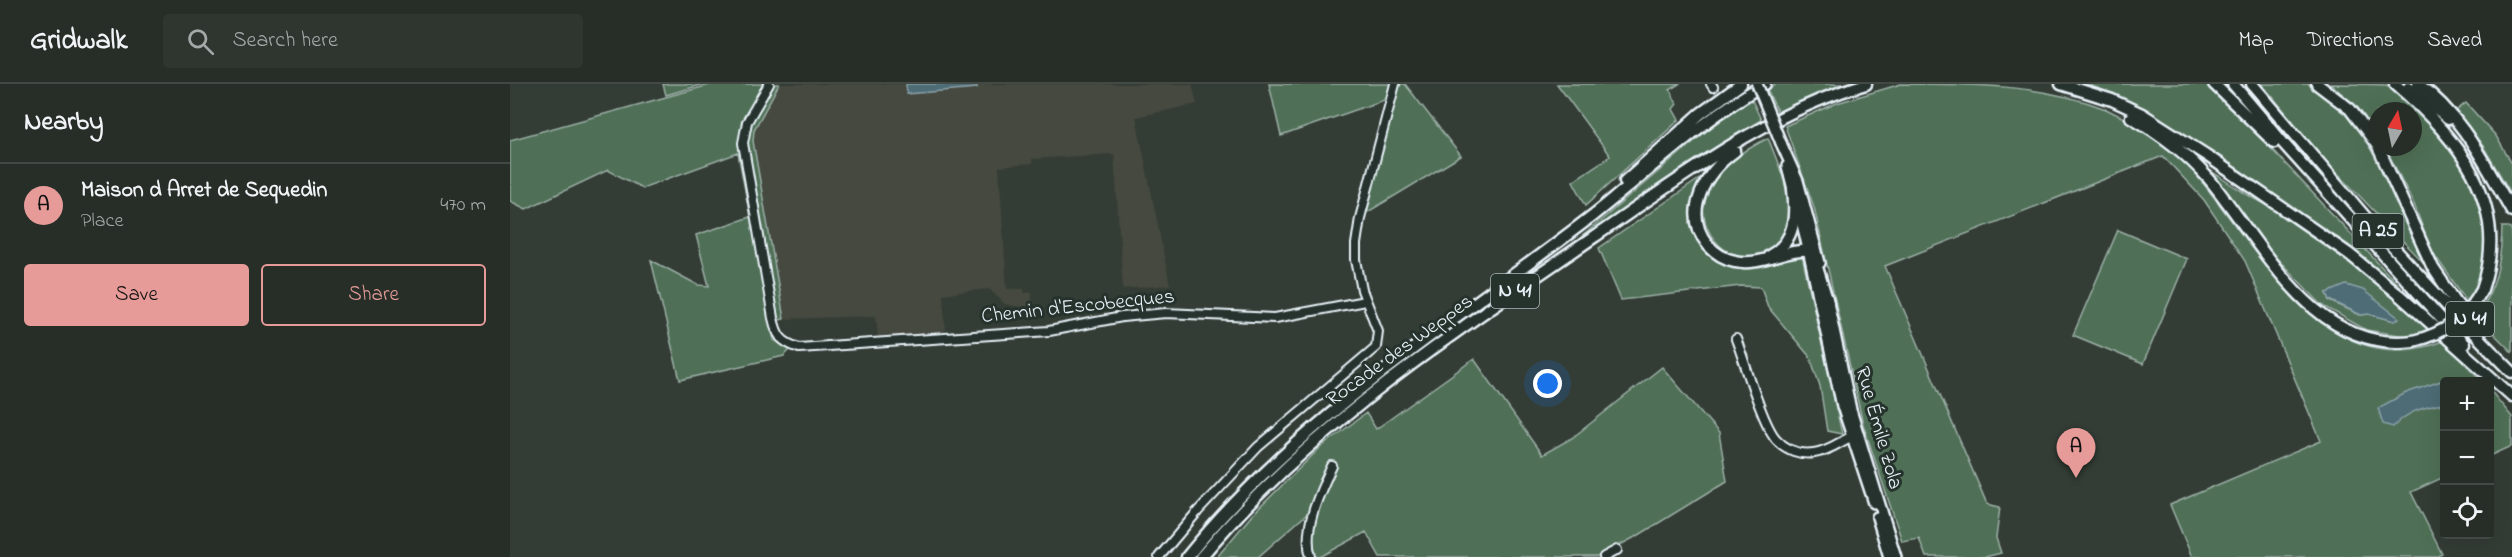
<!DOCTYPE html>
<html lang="en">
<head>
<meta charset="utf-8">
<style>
  body { margin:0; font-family:"Indie Flower",sans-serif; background:#2f3630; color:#f1f3f6 }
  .controls { position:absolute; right:18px; bottom:18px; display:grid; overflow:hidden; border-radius:6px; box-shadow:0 6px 24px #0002 }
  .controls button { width:54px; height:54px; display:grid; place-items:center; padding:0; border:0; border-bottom:2px solid #434a45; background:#272e28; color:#f1f3f6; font:30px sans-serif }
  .compass { position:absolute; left:1858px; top:18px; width:54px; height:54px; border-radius:50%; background:#272e28; box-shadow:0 6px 24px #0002; rotate:9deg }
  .you { position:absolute; left:1038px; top:300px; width:21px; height:21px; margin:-15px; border:4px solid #fff; border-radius:50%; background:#1a73e8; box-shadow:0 0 0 9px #1a73e833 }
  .badge { display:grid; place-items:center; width:39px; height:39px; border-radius:50%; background:#e69b98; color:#111; font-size:20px; font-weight:700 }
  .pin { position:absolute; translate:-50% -50px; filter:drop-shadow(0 2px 3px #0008) }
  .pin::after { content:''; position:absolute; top:32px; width:21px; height:18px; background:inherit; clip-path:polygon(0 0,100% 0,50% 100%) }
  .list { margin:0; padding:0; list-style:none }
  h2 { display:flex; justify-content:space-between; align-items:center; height:78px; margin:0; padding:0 24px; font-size:26px }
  h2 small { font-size:20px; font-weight:400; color:#a4a8a8 }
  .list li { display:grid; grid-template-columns:39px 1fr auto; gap:18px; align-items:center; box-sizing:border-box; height:84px; padding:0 24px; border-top:2px solid #434a45 }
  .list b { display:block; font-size:22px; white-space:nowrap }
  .list p { margin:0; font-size:20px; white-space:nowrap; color:#a4a8a8 }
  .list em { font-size:20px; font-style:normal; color:#a4a8a8 }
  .actions { display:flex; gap:12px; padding:18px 24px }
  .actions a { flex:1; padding:14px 0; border:2px solid #e69b98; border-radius:6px; text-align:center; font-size:21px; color:#e69b98 }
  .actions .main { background:#e69b98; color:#111 }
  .icon { flex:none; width:33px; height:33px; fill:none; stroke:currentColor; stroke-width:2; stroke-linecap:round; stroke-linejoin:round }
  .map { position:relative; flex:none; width:2002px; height:473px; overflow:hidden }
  header { display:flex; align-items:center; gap:36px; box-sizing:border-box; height:84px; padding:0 30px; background:#272e28; border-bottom:2px solid #434a45 }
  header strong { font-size:28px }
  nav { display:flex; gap:33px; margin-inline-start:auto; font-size:21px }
  .search { width:420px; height:54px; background:#2f3630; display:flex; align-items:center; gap:15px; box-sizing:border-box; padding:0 21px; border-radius:6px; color:#a4a8a8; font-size:22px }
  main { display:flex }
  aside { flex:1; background:#272e28 }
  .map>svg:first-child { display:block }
  .built { fill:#45483f }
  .green { fill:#506f57; stroke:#9cb0a8; stroke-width:1.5; fill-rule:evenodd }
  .water { fill:#4d6c74; stroke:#8ba1a9; stroke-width:1.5 }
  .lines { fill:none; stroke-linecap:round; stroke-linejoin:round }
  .minor-casing { stroke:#e8f1f8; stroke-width:12 }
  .major-casing { stroke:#e8f1f8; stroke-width:14 }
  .highway-casing { stroke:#e8f1f8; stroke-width:15 }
  .minor { stroke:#26332d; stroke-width:8 }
  .major { stroke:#26332d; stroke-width:9 }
  .highway { stroke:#26332d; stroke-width:10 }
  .major-bridge-casing { stroke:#e8f1f8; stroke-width:14; stroke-linecap:butt }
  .highway-bridge-casing { stroke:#e8f1f8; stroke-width:15; stroke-linecap:butt }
  .major-bridge { stroke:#26332d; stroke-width:9 }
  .highway-bridge { stroke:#26332d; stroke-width:10 }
  .labels { text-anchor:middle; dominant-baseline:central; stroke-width:6; stroke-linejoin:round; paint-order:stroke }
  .shield { fill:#26332d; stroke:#aeb8bb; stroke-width:1.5 }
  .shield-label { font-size:20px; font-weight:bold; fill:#e8f1f8 }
  .street-label { font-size:21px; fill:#e8f1f8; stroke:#26332d }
</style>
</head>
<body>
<header>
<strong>Gridwalk</strong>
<div class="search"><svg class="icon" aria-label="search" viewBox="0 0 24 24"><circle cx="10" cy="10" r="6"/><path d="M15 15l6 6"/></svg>Search here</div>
<nav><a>Map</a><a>Directions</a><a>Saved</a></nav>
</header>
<main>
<aside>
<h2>Nearby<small></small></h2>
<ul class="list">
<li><span class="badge">A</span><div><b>Maison d Arret de Sequedin</b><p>Place</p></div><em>470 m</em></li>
</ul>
<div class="actions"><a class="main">Save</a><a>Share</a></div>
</aside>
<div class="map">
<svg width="2002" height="473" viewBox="0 0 2002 473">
  <rect width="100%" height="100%" fill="#343d35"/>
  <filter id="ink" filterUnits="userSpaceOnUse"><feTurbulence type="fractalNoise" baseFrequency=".0167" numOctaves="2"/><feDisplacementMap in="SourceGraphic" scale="12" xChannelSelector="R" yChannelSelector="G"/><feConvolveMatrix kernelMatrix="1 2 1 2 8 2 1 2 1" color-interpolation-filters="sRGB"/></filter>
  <g filter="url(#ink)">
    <!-- built -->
    <path class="built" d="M269,0H682L687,20L626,33L660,201L613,205L604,70L522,75V80L489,83L497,205H514V209L522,208V225L495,220L479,205L433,210L436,249L368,254L366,232L274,235L243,57L244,46Z"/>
    <!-- green -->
    <path class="green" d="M153,0H194L156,11Z
      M203,0H269L244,46L243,57L274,235L260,238L264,256L280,266L274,272L170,296L141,176L188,201L199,202L186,151L240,133L228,69L132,104L98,86L16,125L0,117V56Z
      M759,0H895L951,72L853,131L884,18L874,16L771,52Z
      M1047,0H1169L1160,6L1167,20L1163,25L1169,36L1076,121L1063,97L1100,72Z
      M1265,0H1334L1268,29L1257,5Z
      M1391,0C1463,0 1529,0 1596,25C1623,38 1654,56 1675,78C1742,150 1809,305 1933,257L1972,297L1934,298V393L1901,408L1932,470L1927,473H1682L1660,421L1811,357L1735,177L1694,116L1653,72L1375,182L1477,420L1490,423L1486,454L1491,469L1475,473H1416L1409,454L1392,457L1353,340L1304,123L1275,42L1327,19Z
      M1574,0H1701L1895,208L1831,157L1666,44L1621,19Z
      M1752,0H1798L1827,21L1849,45L1882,103L1913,178L1815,76Z
      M1821,0C1834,0 1865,0 1876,1C1889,7 1901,20 1911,30C1954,70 1987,133 1970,193C1968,202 1961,210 1957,217L1921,166L1904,120L1875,63H1903V27H1867V50L1849,25Z
      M1241,14L1252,38L1202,66L1057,165L1200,44Z
      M1956,19L1986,52L2002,80V111L1973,62L1946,27Z
      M1258,54C1268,79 1281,107 1278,134C1277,149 1272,156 1261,165C1226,193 1180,146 1197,108C1207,83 1235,66 1258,54Z
      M1690,80L1738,111L1779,133L1858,192L1921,245L1897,252L1856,246L1812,221L1750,157ZM1817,209L1885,237L1859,230L1850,231L1820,217Z
      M1192,93L1183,115L1181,128L1184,143L1199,167L1210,178L1239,183L1292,172L1332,350L1317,347L1310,302L1300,273L1258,223L1251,203L1231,202L1111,216L1089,164Z
      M1992,143H1999L2002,148V268L1966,232C1987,202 1991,179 1992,143Z
      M1608,146L1677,175L1633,280L1563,251Z
      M964,275L1032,371L1062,354L1152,283L1209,349L1217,397L1129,451L1087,473H870L856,448L810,473H804L801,458L804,435L797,430L748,473H707L742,431L810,364L856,329L866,345Z
      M1980,306L2002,333V362L1980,372Z"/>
    <!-- water -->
    <path class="water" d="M396,0H467V4L397,10Z
      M1836,201L1853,206L1889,234L1885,237L1859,230L1851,231L1820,216L1817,209Z
      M1931,297L1934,301V320C1913,323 1898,327 1883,343L1873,340L1868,324L1896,309Z"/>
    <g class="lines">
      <!-- minor casing -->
      <g class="minor-casing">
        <path id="minor" d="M259,0L237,38L233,59L263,234C267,252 271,258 289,264L539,247L612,233L656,229L765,234L855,217
          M1201,0L1203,3
          M1226,255C1235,278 1252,339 1266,355C1276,366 1290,371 1304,369C1320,367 1332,356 1347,350
          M649,473L688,427L748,363L866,263L868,247L852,206L846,176V160L850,134L885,0
          M801,473C792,444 810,408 822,382
          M1094,473L1107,466"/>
      </g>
      <!-- major casing -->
      <g class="major-casing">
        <path id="major" d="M1271,59L1288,97L1310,179
          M1277,82L1295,152L1332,322L1364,419
          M1317,213L1341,326L1386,473
          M1367,433L1379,473"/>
      </g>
      <!-- highway casing -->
      <g class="highway-casing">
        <path id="highway" d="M1551,0L1602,16L1632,30L1696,71L1839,170L1889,211L2002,312
          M1704,0L1764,58
          M1723,0L1774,60L1954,260
          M1742,0L1857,135L1941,226L2002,288
          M1807,0L1840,25L1867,61
          M1885,0C1946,52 2002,119 1972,205
          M1908,0C1952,31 1975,81 2002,127
          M1899,3L1938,35
          M1621,33C1650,49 1677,70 1699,95C1752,158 1803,270 1903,257
          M1868,63L1923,184L1946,218L1970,246
          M1225,67C1196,88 1171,128 1198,161C1205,169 1214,175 1225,177C1251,183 1276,164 1302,167L1318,219
          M1115,97L1190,30L1231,0
          M1259,172C1286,158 1286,131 1283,105
          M677,473C789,334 942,240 1082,132C1139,87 1192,35 1255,0
          M691,473C801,341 944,249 1084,153C1168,96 1256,28 1356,0"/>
      </g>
      <!-- minor -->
      <use href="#minor" class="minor"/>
      <!-- major -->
      <use href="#major" class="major"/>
      <!-- highway -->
      <use href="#highway" class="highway"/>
      <!-- major-bridge casing -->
      <g class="major-bridge-casing">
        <path id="major-bridge" d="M1247,0L1271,59"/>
      </g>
      <!-- highway-bridge casing -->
      <g class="highway-bridge-casing">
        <path id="highway-bridge" d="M1903,257C1934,250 1957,233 1972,205"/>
      </g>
      <!-- major-bridge -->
      <use href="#major-bridge" class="major-bridge"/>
      <!-- highway-bridge -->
      <use href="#highway-bridge" class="highway-bridge"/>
    </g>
  </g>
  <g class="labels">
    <!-- shield labels -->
    <g class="shield">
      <rect x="1842.5" y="130" width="51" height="34" rx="4.5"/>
      <rect x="981" y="190" width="48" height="34" rx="4.5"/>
      <rect x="1936" y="218" width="48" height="34" rx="4.5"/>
    </g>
    <g class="shield-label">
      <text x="1868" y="147">A 25</text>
      <text x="1005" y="207">N 41</text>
      <text x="1960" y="235">N 41</text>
    </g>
    <!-- street labels -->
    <g class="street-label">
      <text transform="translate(568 223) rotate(-6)">Chemin d'Escobecques</text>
      <text transform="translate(890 267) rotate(-36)">Rocade des Weppes</text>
      <text transform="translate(1368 344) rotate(74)">Rue Émile Zola</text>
    </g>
  </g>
</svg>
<div class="controls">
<button>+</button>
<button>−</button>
<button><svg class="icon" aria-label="locate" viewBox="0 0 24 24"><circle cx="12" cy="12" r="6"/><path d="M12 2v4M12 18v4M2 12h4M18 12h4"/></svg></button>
</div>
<svg class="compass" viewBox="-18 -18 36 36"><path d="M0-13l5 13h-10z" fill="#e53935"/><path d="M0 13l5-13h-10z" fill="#a4a8a8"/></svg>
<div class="you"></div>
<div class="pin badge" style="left:1566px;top:394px">A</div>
</div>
</main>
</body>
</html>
